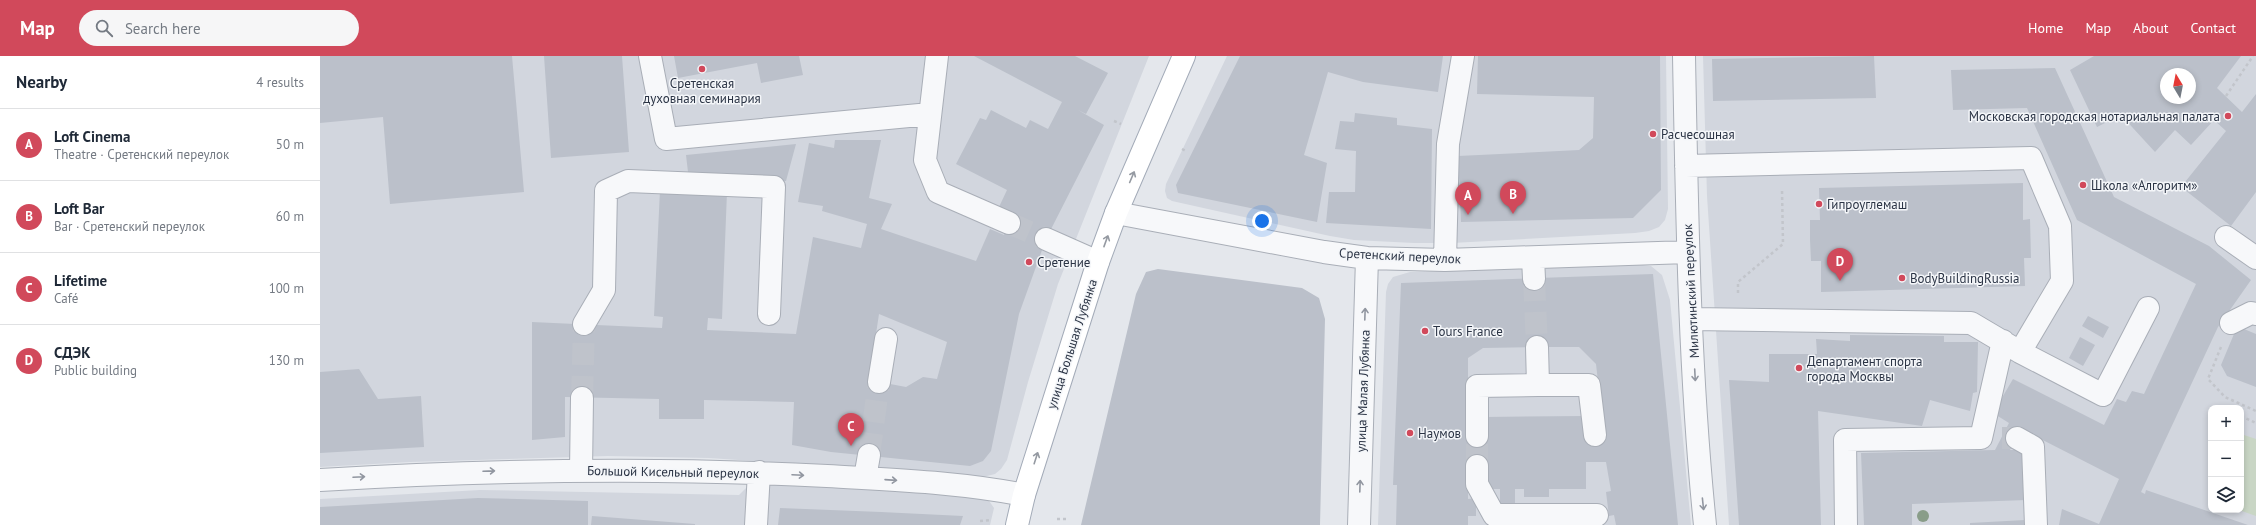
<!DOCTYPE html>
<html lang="en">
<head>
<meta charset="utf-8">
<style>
  body { margin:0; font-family:"PT Sans",sans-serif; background:#f6f6f7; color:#1f2937 }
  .controls { position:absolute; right:12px; bottom:12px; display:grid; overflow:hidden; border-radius:8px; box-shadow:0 2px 6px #0003 }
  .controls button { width:36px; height:36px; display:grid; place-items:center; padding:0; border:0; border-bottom:1px solid #e0e1e3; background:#fff; color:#1f2937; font:20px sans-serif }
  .compass { position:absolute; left:1840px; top:12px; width:36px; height:36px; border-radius:50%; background:#fff; box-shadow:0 2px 6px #0003; rotate:350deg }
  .you { position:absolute; left:942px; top:165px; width:14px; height:14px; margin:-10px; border:3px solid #fff; border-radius:50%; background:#1a73e8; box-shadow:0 0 0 6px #1a73e833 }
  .badge { display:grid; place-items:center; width:26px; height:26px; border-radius:50%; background:#d1495b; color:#fff; font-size:13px; font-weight:700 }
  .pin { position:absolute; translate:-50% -33px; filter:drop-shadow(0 1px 2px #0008) }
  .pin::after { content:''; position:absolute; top:21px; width:14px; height:12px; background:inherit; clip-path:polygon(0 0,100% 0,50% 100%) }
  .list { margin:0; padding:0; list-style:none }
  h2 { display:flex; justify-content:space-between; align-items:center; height:52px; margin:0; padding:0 16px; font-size:17px }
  h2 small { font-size:13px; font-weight:400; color:#747a83 }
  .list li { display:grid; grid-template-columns:26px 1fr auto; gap:12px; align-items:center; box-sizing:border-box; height:72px; padding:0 16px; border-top:1px solid #e0e1e3 }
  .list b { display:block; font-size:15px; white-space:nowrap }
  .list p { margin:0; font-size:13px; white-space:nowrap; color:#747a83 }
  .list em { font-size:13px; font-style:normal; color:#747a83 }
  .icon { flex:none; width:22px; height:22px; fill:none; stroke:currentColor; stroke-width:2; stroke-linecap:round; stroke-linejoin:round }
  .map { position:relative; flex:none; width:1936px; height:469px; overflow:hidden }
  header { display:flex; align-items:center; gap:24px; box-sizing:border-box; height:56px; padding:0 20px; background:#d1495b; color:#fff }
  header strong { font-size:19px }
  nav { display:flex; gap:22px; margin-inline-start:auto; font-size:14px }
  .search { width:280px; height:36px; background:#f6f6f7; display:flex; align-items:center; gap:10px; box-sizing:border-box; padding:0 14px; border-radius:22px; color:#747a83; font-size:15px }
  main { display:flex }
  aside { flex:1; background:#fff }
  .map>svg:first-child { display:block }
  .built { fill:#d2d6de; fill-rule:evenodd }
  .green { fill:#c9d6c5 }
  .building { fill:#bbc0ca; fill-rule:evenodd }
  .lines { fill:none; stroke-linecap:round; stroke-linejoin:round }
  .minor-tunnel { stroke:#bfc3cb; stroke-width:22; stroke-dasharray:22 11; stroke-linecap:butt }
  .minor-casing { stroke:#a9aeb7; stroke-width:24 }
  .major-casing { stroke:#a3abb8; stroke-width:24 }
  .path { stroke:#c2c5cb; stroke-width:2.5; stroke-dasharray:3 3; stroke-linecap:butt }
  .minor { stroke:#f7f8fa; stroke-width:22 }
  .major { stroke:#fff; stroke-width:22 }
  .tree { fill:#899d89 }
  .oneway { stroke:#959aa2 }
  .oneway2 { stroke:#9196a0 }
  .poi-dot { fill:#d1495b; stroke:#f4f6f9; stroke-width:1.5 }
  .labels { text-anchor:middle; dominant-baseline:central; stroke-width:3; stroke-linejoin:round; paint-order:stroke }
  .poi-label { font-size:13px; fill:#2b3445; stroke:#f4f6f9; text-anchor:start }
  .street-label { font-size:13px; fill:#2b3445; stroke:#f4f6f9 }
</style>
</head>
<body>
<header>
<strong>Map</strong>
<div class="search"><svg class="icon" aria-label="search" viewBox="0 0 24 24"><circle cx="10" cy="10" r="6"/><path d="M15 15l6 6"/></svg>Search here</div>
<nav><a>Home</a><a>Map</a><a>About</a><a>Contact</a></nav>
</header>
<main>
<aside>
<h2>Nearby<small>4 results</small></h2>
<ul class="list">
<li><span class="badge">A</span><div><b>Loft Cinema</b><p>Theatre · Сретенский переулок</p></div><em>50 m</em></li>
<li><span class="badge">B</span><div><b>Loft Bar</b><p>Bar · Сретенский переулок</p></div><em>60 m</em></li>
<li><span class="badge">C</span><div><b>Lifetime</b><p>Café</p></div><em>100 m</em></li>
<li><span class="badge">D</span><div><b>СДЭК</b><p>Public building</p></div><em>130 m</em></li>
</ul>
</aside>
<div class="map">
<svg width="1936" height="469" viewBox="0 0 1936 469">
  <rect width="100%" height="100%" fill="#e4e7ec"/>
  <!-- built -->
  <path class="built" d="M0,0H829L738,228L708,326L687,404L681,413L675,418L663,421L389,402L288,400L90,406L0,411Z
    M907,0H1346L1348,153L1345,164L1339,171L1329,175L1315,177L1132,187H1094L1034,184L1010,180L852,145L847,142L845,135L846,128Z
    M1383,0H1936V469H1409L1387,140ZM1846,18H1870V42H1846ZM1891,352H1921V454H1891Z
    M1323,209L1331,210L1342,219L1350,244L1371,469H1058L1066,236L1068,228L1073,221L1090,216Z
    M432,426L660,440L667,442L674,452L670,469H0V443L160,434L419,439Z"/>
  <!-- green -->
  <path class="green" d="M1921,378L1936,383V460L1919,454H1921Z"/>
  <!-- building -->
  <path class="building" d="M0,0H192L204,136L70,148L63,61L0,67Z
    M224,0H302L309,96L231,102Z
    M354,0H479L483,19L441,27L437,7L358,22Z
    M654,0H755L788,17L766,58L758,54L784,69L726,183L699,258L671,395L663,405L650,410L511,396L472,389L474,346L384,344V363H339V343L245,341V381L212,384V266L342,272L343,261L334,260L340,134L407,136L402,263L388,262L387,274L476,278L493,181L541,192L547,168L502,155L503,150L478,146L489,87L514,92L515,84H561L549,142L572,148L561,173L656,205L670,173L684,179L694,157L679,151L687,134L636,108L660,62L666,64L671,54L706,72L710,64L728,73L742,46ZM559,258L627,286L617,323L603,321L586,331L549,324Z
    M920,0H1123L1118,36L1043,26L1008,16L984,99L1007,107L997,166L858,137L856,129Z
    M1158,0H1340L1341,134L1313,162L1141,166L1138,100L1259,94L1273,82L1274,41L1157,38Z
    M1554,0L1556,42L1393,45L1392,3Z
    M1774,0H1921L1897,32L1922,56L1936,38V136L1911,170L1861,131L1906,75L1894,64L1871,89L1855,74L1835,96L1801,59L1777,71L1750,14ZM1846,18H1870V42H1846Z
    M1735,12L1794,141L1889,190L1931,224L1898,271L1821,436L1825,438L1826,434L1928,469H1739L1742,453L1779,468L1799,423L1701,373L1690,394H1705L1707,444L1592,448V469H1544L1541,397L1675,394L1689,367L1673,357L1693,323L1784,369L1797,343L1806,346L1812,335L1824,338L1876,228L1757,164L1707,52L1633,54L1631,14Z
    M1035,57L1077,62V69L1112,73L1111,173L1006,167L1009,136H1035L1036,95L1015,93L1020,65L1034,66Z
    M476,88L466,125L368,116L366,99Z
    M1703,127V164L1710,163L1711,202H1704L1705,230L1501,236V205H1491L1490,184V164H1500L1499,132Z
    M838,213L982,232L999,242L1005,263L1000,469H761L816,238L826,216Z
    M1333,218L1358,469H1296L1294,459L1289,460L1286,436L1291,435L1286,406H1266V433H1229V441H1204V433H1195V451H1180V433H1166L1148,410V443L1156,442V460H1148V469H1076L1077,429H1073L1081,227ZM1217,291H1259L1276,308L1284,379L1264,360L1164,361L1148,380V302L1163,292Z
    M1768,260L1789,271L1783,282L1762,270Z
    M1924,273L1936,278V331L1907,320L1901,309L1914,278Z
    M1530,279L1624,280V286H1658L1657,336L1653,337L1650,355L1610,344L1602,370L1498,355L1501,469H1419L1409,324L1449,326V298H1497L1496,283L1530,285Z
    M1760,281L1775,289L1763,310L1749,302Z
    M39,313L58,343L101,340L104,391L0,397V316Z
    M158,442L268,445V469H0V451Z
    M460,452L561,456L643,460L640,469H458Z
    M272,460L375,468V469H271Z
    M1705,464V469H1650V467Z"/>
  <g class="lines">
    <!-- minor-tunnel -->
    <path class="minor-tunnel" d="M689,167L726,183
      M1214,223L1217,291
      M262,342L264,268
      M1682,382H1697
      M549,399L559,326
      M1157,410V380"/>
    <!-- minor casing -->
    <g class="minor-casing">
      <path id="minor" d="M330,0L346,83L610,58
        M617,0L605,104L618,136L689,167
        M1364,0C1367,156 1369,313 1385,469
        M1366,110L1711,102L1740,170L1742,225L1700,296
        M796,157L1004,196L1047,202L1125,204L1368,196
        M1906,181L1936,202
        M726,183L778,206
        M1213,202L1214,223
        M1125,204L1128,88L1143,0
        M1372,263L1651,267L1700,296L1783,339L1828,252
        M1911,267L1931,257L1936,258
        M264,268L284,234L286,135L308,125L454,131L449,258
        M559,326L566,283
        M1218,329H1269L1275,379
        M1157,380V330L1218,329L1217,291
        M1697,382L1713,391L1716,469
        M1157,410V428L1174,459H1277
        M261,415L262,342
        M545,422L549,399
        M0,424C169,414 338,411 507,420C573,424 640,426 704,439
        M436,469L439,416
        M1039,469L1047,202
        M1526,469L1525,384L1661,382L1683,285"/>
    </g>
    <!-- major casing -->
    <g class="major-casing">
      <path id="major" d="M697,469L704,439L778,206L796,157L864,0"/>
    </g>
    <!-- path -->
    <path class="path" d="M1906,40L1933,0
      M794,65L801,68
      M862,93L866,95
      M1418,237V226L1463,188L1462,133
      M1901,291L1888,323L1905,341L1936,355
      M1921,360L1936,367
      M737,463H746
      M660,465L671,464"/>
    <!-- minor -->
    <use href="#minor" class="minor"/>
    <!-- major -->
    <use href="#major" class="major"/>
  </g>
  <!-- trees -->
  <circle class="tree" cx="1603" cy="460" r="6"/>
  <!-- one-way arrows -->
  <defs><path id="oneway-shaft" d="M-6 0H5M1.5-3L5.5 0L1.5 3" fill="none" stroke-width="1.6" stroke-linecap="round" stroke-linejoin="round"/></defs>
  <g class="oneway">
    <use href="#oneway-shaft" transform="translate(812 121) rotate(-67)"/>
    <use href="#oneway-shaft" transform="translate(786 185) rotate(-70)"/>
    <use href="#oneway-shaft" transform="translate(716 402) rotate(-72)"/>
  </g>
  <g class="oneway2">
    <use href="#oneway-shaft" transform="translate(1045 258) rotate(-88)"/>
    <use href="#oneway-shaft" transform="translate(1375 319) rotate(87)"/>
    <use href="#oneway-shaft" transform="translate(169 415) rotate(-2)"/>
    <use href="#oneway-shaft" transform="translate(478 419) rotate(3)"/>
    <use href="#oneway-shaft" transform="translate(39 421) rotate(-3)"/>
    <use href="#oneway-shaft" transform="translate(571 424) rotate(4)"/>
    <use href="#oneway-shaft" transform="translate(1040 430) rotate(-88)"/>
    <use href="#oneway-shaft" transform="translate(1383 448) rotate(84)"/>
  </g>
  <!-- markers -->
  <g class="poi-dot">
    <circle cx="382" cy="13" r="4"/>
    <circle cx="1908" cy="60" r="4"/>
    <circle cx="1333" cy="78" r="4"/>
    <circle cx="1763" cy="129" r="4"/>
    <circle cx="1499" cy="148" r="4"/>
    <circle cx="709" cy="206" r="4"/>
    <circle cx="1582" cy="222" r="4"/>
    <circle cx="1105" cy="275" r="4"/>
    <circle cx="1479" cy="312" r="4"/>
    <circle cx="1090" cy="377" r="4"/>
  </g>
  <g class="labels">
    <!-- poi labels -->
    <g class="poi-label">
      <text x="382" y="27" text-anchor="middle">Сретенская<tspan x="382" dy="15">духовная семинария</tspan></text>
      <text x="1900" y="60" text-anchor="end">Московская городская нотариальная палата</text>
      <text x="1341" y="78">Расчесошная</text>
      <text x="1771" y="129">Школа «Алгоритм»</text>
      <text x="1507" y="148">Гипроуглемаш</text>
      <text x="717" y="206">Сретение</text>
      <text x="1590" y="222">BodyBuildingRussia</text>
      <text x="1113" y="275">Tours France</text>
      <text x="1487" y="305">Департамент спорта<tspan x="1487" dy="15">города Москвы</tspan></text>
      <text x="1098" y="377">Наумов</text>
    </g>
    <!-- street labels -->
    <g class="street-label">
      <text transform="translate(1080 200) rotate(3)">Сретенский переулок</text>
      <text transform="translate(1371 235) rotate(-93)">Милютинский переулок</text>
      <text transform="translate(752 288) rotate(-72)">улица Большая Лубянка</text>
      <text transform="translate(1043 335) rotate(-88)">улица Малая Лубянка</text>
      <text transform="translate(353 416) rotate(1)">Большой Кисельный переулок</text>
    </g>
  </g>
</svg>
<div class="controls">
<button>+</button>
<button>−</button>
<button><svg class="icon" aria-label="layers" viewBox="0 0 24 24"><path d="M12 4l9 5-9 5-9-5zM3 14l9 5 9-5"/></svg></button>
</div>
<svg class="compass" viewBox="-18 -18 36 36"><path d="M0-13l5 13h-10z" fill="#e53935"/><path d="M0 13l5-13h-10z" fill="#747a83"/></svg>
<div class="you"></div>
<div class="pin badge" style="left:1148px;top:159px">A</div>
<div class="pin badge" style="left:1193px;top:158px">B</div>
<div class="pin badge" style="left:531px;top:390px">C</div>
<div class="pin badge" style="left:1520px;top:225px">D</div>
</div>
</main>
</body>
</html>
